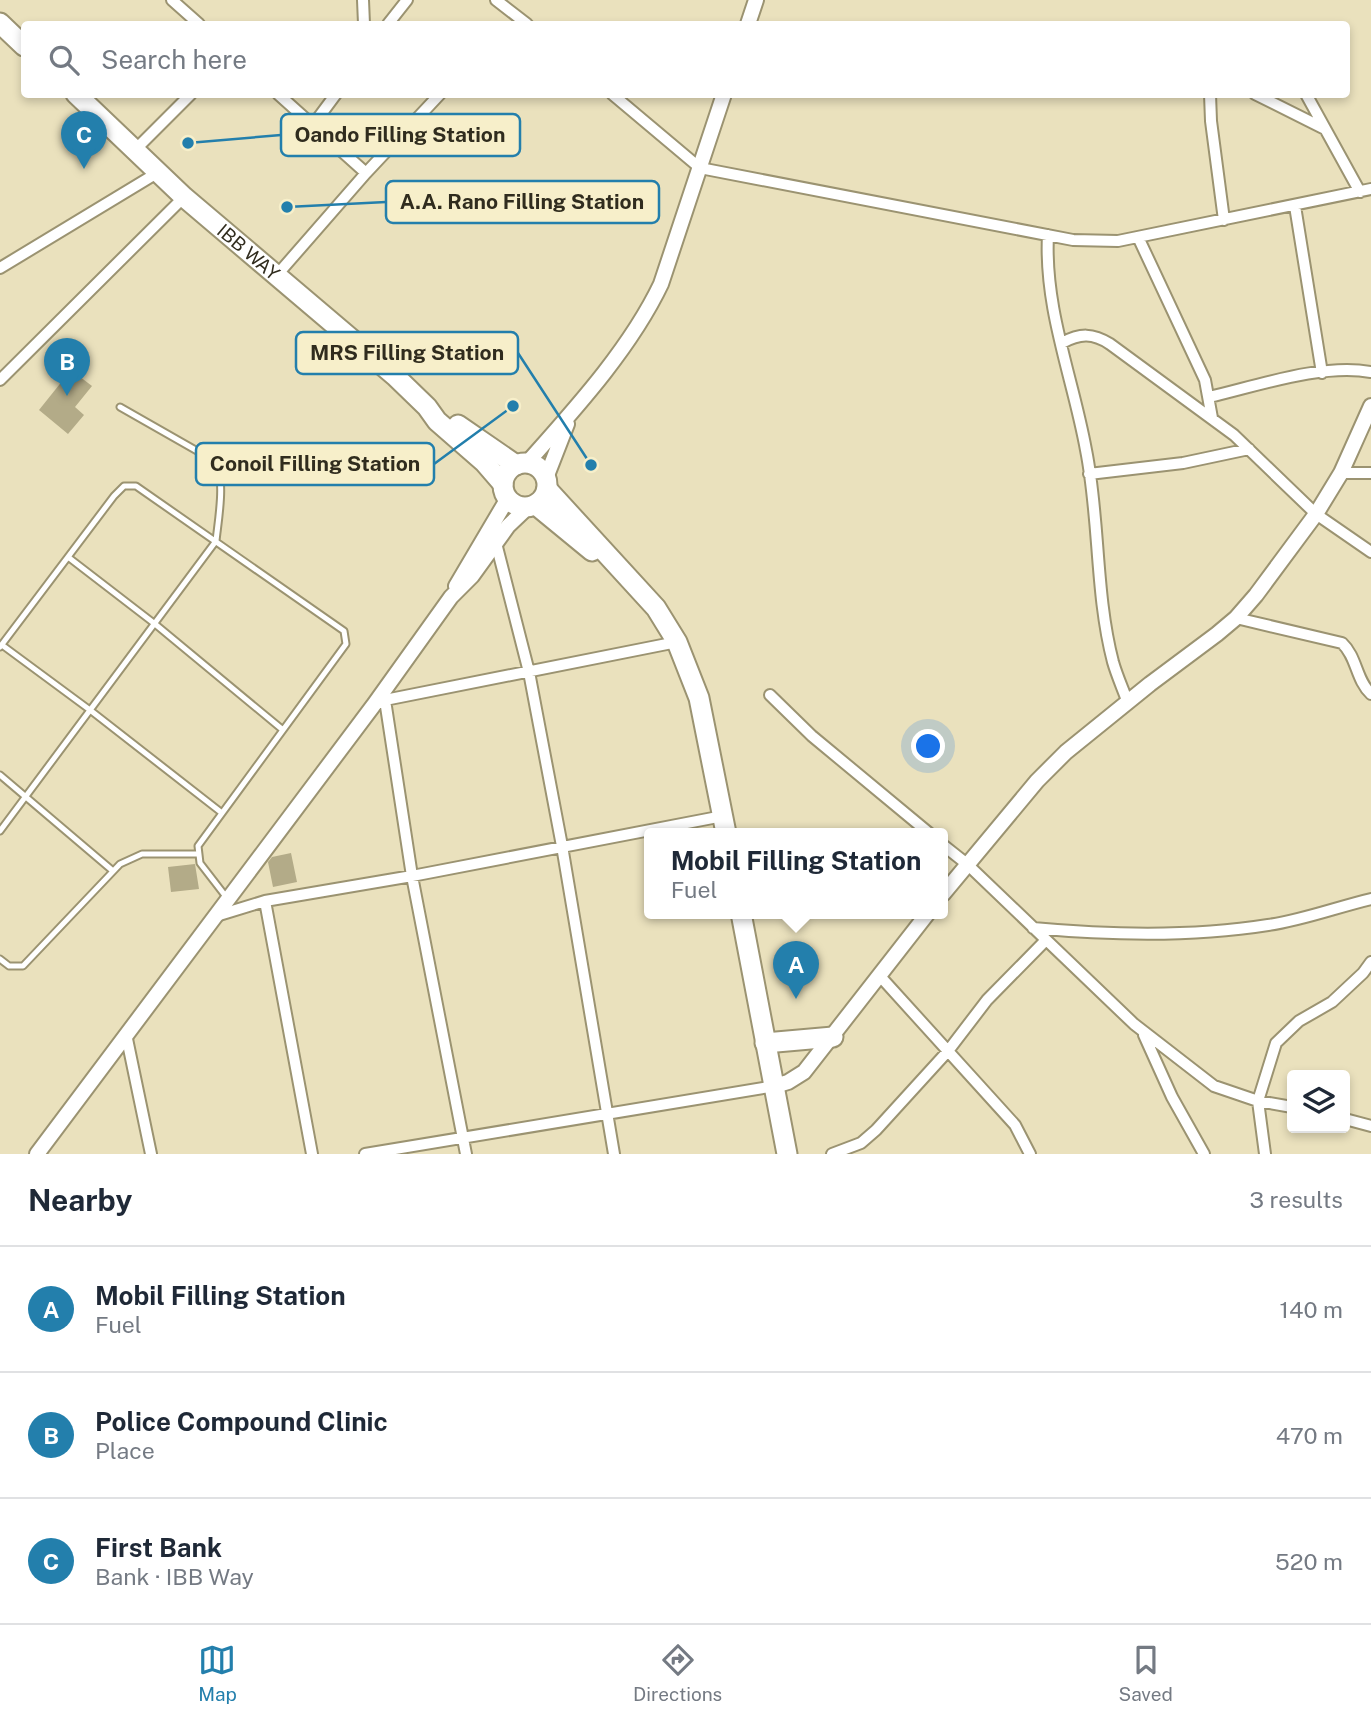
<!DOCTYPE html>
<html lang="en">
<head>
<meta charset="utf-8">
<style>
  body { margin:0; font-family:"Public Sans",sans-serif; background:#f6f6f7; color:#1f2937 }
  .controls { position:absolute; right:21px; bottom:21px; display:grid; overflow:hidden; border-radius:7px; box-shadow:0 4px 10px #0003 }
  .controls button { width:63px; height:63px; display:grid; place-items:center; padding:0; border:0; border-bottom:2px solid #e0e1e3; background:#fff; color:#1f2937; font:35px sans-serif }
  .you { position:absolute; left:929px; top:747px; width:24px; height:24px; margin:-18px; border:5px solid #fff; border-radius:50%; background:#1a73e8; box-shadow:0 0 0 10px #1a73e833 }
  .badge { display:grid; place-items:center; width:46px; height:46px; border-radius:50%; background:#237fac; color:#fff; font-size:23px; font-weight:700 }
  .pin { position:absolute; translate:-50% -58px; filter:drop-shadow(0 2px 4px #0008) }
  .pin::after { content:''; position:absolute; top:37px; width:24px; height:21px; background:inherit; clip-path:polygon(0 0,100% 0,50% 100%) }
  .popup { position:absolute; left:644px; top:828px; width:304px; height:91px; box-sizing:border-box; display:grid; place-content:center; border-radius:7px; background:#fff; filter:drop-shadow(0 2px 5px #0005); font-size:23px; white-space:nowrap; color:#747a83 }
  .popup b { font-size:26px; color:#1f2937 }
  .popup::after { content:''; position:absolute; left:50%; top:100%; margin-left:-14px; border:14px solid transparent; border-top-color:#fff }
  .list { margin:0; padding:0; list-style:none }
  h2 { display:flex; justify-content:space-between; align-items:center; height:91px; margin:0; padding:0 28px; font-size:30px }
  h2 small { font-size:23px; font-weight:400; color:#747a83 }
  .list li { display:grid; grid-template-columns:46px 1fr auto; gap:21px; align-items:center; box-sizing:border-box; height:126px; padding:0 28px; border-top:2px solid #e0e1e3 }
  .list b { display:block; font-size:26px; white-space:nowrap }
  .list p { margin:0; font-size:23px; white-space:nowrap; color:#747a83 }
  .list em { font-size:23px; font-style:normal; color:#747a83 }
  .icon { flex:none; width:38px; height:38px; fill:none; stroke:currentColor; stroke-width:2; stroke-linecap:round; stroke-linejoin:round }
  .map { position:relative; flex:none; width:1371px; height:1154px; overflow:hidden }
  .search { position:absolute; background:#fff; box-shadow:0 4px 10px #0003; left:21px; right:21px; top:21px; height:77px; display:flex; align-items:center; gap:18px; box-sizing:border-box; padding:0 24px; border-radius:7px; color:#747a83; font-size:26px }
  .sheet { height:469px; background:#fff }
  nav { display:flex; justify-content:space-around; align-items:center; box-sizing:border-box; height:98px; border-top:2px solid #e0e1e3; background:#fff; font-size:19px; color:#747a83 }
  nav a { display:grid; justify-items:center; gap:4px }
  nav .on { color:#237fac }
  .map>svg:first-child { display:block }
  .building { fill:#b3ab88 }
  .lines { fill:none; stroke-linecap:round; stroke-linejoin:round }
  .service-casing { stroke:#9b9371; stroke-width:9 }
  .minor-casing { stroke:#9b9371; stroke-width:14 }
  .tertiary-casing { stroke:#9b9371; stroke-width:18 }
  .trunk-casing { stroke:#9b9371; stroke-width:23 }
  .service { stroke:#fff; stroke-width:5 }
  .minor { stroke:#fff; stroke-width:10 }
  .tertiary { stroke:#fff; stroke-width:14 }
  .trunk { stroke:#fff; stroke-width:19 }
  .labels { text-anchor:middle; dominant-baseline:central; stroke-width:5; stroke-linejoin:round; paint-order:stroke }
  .street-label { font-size:19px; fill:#302c1e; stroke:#f7efca }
  .leader { fill:none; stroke:#237fac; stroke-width:2.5 }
  .callout-dot { fill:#237fac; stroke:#f7efca; stroke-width:2.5 }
  .callout { fill:#f7efca; stroke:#237fac; stroke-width:2.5 }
  .callout-label { font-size:21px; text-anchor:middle; font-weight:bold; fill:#302c1e }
</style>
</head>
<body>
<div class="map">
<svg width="1371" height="1154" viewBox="0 0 1371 1154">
  <rect width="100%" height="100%" fill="#eae1bd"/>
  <!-- building -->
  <path class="building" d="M71,370L92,386L75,407L84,415L68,434L39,410Z
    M291,853L297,882L273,887L268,862L272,857Z
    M195,864L199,889L171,892L168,867Z"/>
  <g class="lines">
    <!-- service casing -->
    <g class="service-casing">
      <path id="service" d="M68,557L155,624L283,730
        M2,645L90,710L222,813
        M0,647L114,496L124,486H136L344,631L346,644L198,846L200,863L227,898
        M0,775L113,871
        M0,831L216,541C218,521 227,474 213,460L120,407
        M0,959L9,966H23L120,864L142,854H198"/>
    </g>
    <!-- minor casing -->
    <g class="minor-casing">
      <path id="minor" d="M172,0L199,24
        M363,0L364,24
        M496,0L527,24
        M388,24L407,0
        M278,94L366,173
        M612,94L700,168L1073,240L1118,241L1371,189
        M1210,94L1211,121L1224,220
        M1255,94L1325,129
        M1306,94L1360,192
        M313,125L336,94
        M134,151L191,94
        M1295,206L1322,373
        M1048,235C1044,309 1073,378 1086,450C1100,520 1095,593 1113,662C1117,676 1123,689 1128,703
        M1138,237L1205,380L1212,418
        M0,268L157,173
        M277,275L366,173L440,94
        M1062,343C1080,333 1093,333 1110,344L1234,435L1316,514L1371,552
        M0,380L184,197
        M1209,397C1257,386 1322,363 1371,372
        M1341,473H1371
        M1089,474L1183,463L1249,449
        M496,543L529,672L562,846L614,1154
        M1236,618L1342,643C1357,657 1356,680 1371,694
        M770,695L812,736L929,833
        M385,700L677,642
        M375,705L385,700L412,876L466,1154
        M943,845L967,864L1134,1024L1214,1086L1258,1101L1292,1107
        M265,901L312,1154
        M216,916L265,901L412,876L723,816
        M1033,928C1108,935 1193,937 1268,925C1303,920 1337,907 1371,899
        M879,975L1015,1125L1030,1154
        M126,1034L151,1154
        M1144,1035L1172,1097L1204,1154
        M1345,1119L1371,1126
        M365,1154L775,1086
        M832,1154L861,1143L876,1130L948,1051L987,1000L1046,940
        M1265,1154L1258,1101L1276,1043L1299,1021L1332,1002L1363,973L1371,962"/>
    </g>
    <!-- tertiary casing -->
    <g class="tertiary-casing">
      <path id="tertiary" d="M748,24L756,0
        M527,463C575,409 630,349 661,284L724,94
        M546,478L567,424
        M456,586L508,498
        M943,894L1037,781L1066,752L1150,684L1217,634L1236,618L1256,595L1316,514L1341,473L1371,406
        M775,1086L788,1082L804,1072L928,913
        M37,1154L373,706L451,597L472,576L508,526L528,507"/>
    </g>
    <!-- trunk casing -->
    <g class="trunk-casing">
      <g id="trunk">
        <path d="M0,23L24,46"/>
        <path id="s1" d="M76,94L184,197L395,376L427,407L437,421L484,462L503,484"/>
        <path d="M458,425L516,465"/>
        <circle cx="525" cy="485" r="22"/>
        <path d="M547,489L656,608L677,642L699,698L726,833"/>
        <path d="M536,505L592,551"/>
        <path d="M741,913L787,1154"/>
        <path d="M765,1043L833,1037"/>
      </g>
    </g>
    <!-- service -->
    <use href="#service" class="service"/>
    <!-- minor -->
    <use href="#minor" class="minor"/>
    <!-- tertiary -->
    <use href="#tertiary" class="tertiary"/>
    <!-- trunk -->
    <use href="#trunk" class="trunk"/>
  </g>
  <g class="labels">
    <!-- street labels -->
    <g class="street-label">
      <text stroke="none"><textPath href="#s1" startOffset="234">IBB WAY</textPath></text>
    </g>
  </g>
  <!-- callouts -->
  <path class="leader" d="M188 143L281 135M287 207L386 202M591 465L518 353M513 406L434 464"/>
  <g class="callout-dot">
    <circle cx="188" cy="143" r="7"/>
    <circle cx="287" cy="207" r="7"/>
    <circle cx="591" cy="465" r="7"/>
    <circle cx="513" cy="406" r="7"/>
  </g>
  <g class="callout">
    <rect x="281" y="114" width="239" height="42" rx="7"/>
    <rect x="386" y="181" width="273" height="42" rx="7"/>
    <rect x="296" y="332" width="222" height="42" rx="7"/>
    <rect x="196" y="443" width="238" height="42" rx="7"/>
  </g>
  <g class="callout-label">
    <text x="400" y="142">Oando Filling Station</text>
    <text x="522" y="209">A.A. Rano Filling Station</text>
    <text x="407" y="360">MRS Filling Station</text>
    <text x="315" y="471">Conoil Filling Station</text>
  </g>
</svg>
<div class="controls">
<button><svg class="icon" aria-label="layers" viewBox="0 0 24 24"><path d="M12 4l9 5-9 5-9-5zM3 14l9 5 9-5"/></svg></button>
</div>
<div class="you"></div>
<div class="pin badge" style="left:796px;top:999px">A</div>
<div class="popup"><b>Mobil Filling Station</b>Fuel</div>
<div class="pin badge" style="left:67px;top:396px">B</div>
<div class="pin badge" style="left:84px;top:169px">C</div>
<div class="search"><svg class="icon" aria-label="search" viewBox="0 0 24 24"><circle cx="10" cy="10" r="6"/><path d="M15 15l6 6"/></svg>Search here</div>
</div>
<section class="sheet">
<h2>Nearby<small>3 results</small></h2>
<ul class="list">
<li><span class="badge">A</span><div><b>Mobil Filling Station</b><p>Fuel</p></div><em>140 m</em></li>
<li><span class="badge">B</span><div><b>Police Compound Clinic</b><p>Place</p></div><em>470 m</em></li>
<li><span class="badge">C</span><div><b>First Bank</b><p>Bank · IBB Way</p></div><em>520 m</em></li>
</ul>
</section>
<nav>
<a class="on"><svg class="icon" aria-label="map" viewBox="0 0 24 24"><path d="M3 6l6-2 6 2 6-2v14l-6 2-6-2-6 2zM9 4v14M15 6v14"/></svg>Map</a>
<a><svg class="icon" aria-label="directions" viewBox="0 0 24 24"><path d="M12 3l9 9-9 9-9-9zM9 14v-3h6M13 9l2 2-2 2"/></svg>Directions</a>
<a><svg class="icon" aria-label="saved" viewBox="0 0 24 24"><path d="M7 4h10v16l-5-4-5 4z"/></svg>Saved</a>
</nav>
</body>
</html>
